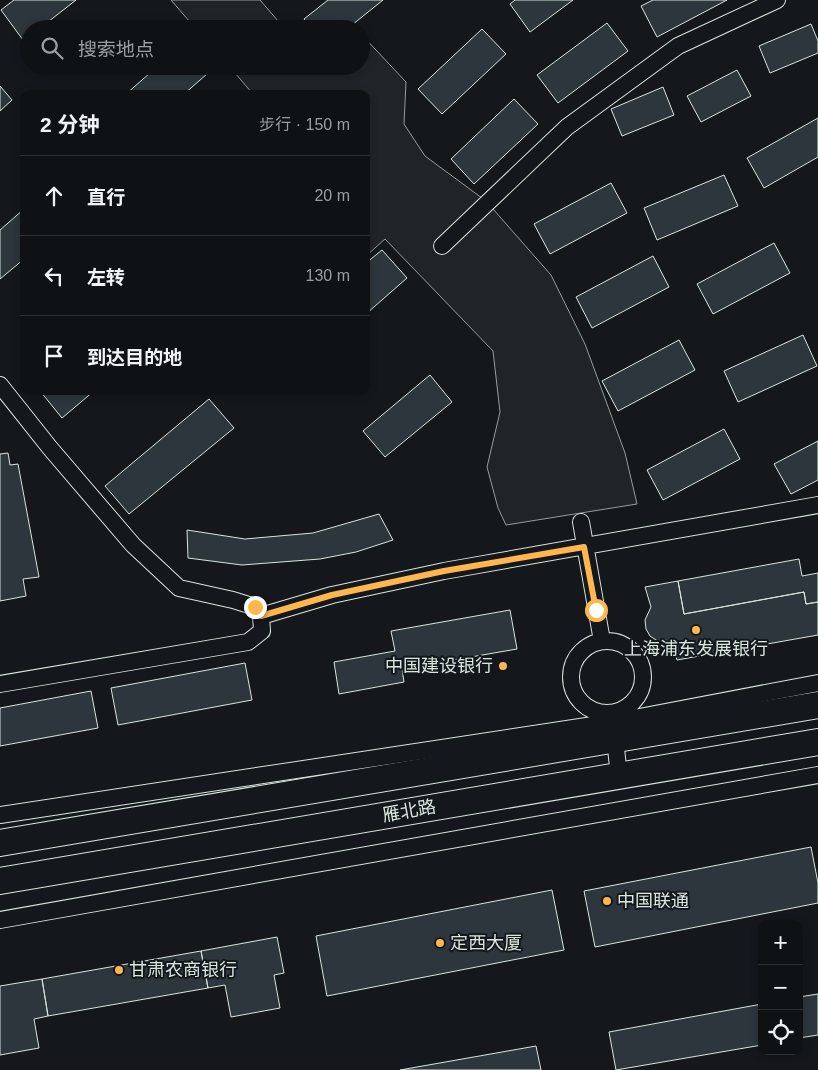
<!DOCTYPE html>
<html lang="zh">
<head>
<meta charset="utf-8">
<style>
  body { margin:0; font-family:Arial,"Noto Sans SC",sans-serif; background:#181b1e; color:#f1f3f6 }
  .controls { position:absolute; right:15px; bottom:15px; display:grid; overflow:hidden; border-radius:10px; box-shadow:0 2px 8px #0003 }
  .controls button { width:45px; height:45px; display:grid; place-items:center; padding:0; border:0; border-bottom:1px solid #2f3234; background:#0f1215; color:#f1f3f6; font:25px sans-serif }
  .stop { position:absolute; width:15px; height:15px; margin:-11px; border:4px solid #ffb74d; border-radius:50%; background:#fff }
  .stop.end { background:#ffb74d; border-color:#fff; box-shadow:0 1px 5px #0008 }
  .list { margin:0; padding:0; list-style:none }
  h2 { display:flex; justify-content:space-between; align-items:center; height:65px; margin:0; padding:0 20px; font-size:21px }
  h2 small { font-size:16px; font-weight:400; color:#9b9ea0 }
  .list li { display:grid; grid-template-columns:32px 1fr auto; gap:15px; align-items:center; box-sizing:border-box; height:80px; padding:0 20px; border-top:1px solid #2f3234 }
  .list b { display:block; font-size:19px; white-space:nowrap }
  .list em { font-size:16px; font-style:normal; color:#9b9ea0 }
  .icon { flex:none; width:28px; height:28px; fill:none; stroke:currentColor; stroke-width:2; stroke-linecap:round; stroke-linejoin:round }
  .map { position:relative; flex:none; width:818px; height:1070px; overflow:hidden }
  .search { position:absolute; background:#0f1215; box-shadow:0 2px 8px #0003; left:20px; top:20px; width:350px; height:55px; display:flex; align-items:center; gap:12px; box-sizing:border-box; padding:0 18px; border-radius:28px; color:#9b9ea0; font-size:19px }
  .panel { position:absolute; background:#0f1215; box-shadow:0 2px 8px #0003; left:20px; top:90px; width:350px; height:305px; border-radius:10px }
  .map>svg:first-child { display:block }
  .green { fill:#202428; stroke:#939e99 }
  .building { fill:#2c363c; stroke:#d8e6dc }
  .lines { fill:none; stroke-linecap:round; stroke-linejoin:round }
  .street-casing { stroke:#d8e6dc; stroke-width:18 }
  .primary-casing { stroke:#d8e6dc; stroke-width:28 }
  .street { stroke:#14181c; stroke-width:16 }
  .primary { stroke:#14181c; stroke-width:26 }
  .route { stroke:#ffb74d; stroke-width:6 }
  .poi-dot { fill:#ffb74d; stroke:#14181c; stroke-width:2 }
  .labels { text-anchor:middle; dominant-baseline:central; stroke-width:4; stroke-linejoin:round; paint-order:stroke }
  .poi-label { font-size:18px; fill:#d8e6dc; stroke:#14181c; text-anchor:start }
  .street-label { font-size:18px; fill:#d8e6dc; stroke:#14181c }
</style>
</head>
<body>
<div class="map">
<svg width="818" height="1070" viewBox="0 0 818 1070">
  <rect width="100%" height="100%" fill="#14181c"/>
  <!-- green -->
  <path class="green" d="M171,0H260L285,29H196Z
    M361,34L406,82L404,124L425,156L486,201L551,275L585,344L625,453L637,504L506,525L498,508L487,467L500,412L493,351L385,239L366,256V94H253L229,66H361Z"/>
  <!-- building -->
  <path class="building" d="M14,0H76L39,29H29V36L23,40L1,10Z
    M328,0H383L347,29H312L304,19Z
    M515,0H573L530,32L510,4Z
    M653,0H727L657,37L641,6Z
    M607,23L628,51L558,103L537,75Z
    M811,24L818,41V53L770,73L759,46Z
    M482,29L506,54L442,114L418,89Z
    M158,66H214L215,67L184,94H126Z
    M737,70L751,96L701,122L687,96Z
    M0,86L12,100L0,111Z
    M663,87L674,115L622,136L611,109Z
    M514,99L538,124L474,184L451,159Z
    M818,118V157L764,188L747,158Z
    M724,175L738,206L657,240L644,208Z
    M611,183L627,213L550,254L534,224Z
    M24,209V259L0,279V230Z
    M774,243L790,273L713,314L697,284Z
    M382,250L407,278L366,314V263Z
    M653,256L669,287L592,328L576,297Z
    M803,335L817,366L738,402L724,371Z
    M679,340L695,370L618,411L602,381Z
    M430,375L452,402L385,457L363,431Z
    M40,391H94L62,418Z
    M209,399L234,428L129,514L105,486Z
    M724,429L740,459L663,500L647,470Z
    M818,441V480L791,494L774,464Z
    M8,453L10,465L18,464L39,577L23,579L26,596L0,601V454Z
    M379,514L393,540L356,552L320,559L242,565L188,558L187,530L245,539L313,533Z
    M799,559L802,576L818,573V602L806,604L804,592L684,614L678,581Z
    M678,581L684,614L804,592L806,604L818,602V635L677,660L673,645L666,640L659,642L650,636L646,629L645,620L651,607L645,587Z
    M510,610L517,649L402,669L404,682L339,694L334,662L395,651L391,631Z
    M245,663L252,700L118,725L111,688Z
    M91,691L98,728L0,746V708Z
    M811,847L818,883V903L595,947L584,891Z
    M552,890L564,950L327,996L316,936Z
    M277,937L284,973L274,975L280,1008L231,1017L225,985L208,988L201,951Z
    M201,951L208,988L48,1016L42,979Z
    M42,979L48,1016L34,1019L39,1048L0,1055V986Z
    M818,994V1035L799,1038V997Z
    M762,1004V1045L616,1070L609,1032Z
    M536,1046L541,1070H400Z"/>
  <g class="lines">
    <!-- street casing -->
    <g class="street-casing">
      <path id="street" d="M442,246L567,127L678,46L777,0
        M0,385L50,448L133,545L179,588L233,600L255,607L261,616L262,631L248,642L0,684
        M581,522L602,641
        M261,616L332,595L444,571L818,505
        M571 677a36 36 0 1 1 72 0a36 36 0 1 1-72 0Z
        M614,730L619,776
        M0,815L613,722L818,683
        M0,920L818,775"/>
    </g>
    <!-- primary casing -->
    <g class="primary-casing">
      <path id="primary" d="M0,843L818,705
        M0,881L818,742"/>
    </g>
    <!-- street -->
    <use href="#street" class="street"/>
    <!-- primary -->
    <use href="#primary" class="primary"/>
  </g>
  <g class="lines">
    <!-- route -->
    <path class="route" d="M255,607L261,616L332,595L444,571L584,547L596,610"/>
  </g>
  <!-- markers -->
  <g class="poi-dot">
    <circle cx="696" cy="630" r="5"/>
    <circle cx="503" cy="666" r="5"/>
    <circle cx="607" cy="901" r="5"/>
    <circle cx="440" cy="943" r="5"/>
    <circle cx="119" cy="970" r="5"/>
  </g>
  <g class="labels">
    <!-- poi labels -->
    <g class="poi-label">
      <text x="696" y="649" text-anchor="middle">上海浦东发展银行</text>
      <text x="493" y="666" text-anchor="end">中国建设银行</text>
      <text x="617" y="901">中国联通</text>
      <text x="450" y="943">定西大厦</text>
      <text x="129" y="970">甘肃农商银行</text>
    </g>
    <!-- street labels -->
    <g class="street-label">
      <text transform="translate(409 811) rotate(-10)">雁北路</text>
    </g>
  </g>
</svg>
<div class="controls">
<button>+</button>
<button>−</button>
<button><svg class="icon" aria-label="locate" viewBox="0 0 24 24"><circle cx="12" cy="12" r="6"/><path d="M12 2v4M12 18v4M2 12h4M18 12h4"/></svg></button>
</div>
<div class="stop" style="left:596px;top:610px"></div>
<div class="stop end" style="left:255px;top:607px"></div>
<div class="search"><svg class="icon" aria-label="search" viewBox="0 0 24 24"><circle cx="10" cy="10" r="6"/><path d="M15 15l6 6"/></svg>搜索地点</div>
<section class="panel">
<h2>2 分钟<small>步行 · 150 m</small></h2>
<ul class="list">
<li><svg class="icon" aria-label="ahead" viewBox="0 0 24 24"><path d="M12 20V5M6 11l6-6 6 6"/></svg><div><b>直行</b></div><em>20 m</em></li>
<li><svg class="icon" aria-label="left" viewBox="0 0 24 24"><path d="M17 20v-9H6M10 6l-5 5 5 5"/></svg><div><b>左转</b></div><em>130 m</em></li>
<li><svg class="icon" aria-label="arrive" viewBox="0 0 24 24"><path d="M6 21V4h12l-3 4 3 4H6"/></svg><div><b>到达目的地</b></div></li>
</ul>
</section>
</div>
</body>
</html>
